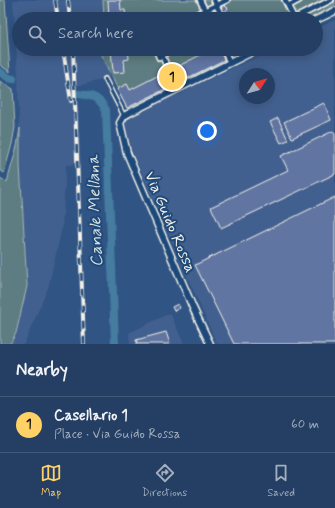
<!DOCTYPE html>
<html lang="en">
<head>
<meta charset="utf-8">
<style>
  body { margin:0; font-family:Mynerve,sans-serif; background:#304a6c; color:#f1f3f6 }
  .compass { position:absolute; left:239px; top:68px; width:36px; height:36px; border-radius:50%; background:#243f63; box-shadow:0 2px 10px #0003; rotate:54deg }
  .you { position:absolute; left:207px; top:131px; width:14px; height:14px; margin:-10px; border:3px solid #fff; border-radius:50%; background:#1a73e8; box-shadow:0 0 0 6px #1a73e833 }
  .badge { display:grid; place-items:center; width:26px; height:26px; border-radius:50%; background:#ffd166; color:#111; font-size:13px; font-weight:700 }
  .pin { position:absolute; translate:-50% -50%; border:2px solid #fff; box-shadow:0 1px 4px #0006 }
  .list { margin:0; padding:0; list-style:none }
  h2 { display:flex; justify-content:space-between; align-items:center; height:52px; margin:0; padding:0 16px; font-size:17px }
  h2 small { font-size:13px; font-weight:400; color:#a3afbe }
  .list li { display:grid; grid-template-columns:26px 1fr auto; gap:12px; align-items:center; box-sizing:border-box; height:56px; padding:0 16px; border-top:1px solid #415878 }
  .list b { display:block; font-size:15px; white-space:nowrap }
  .list p { margin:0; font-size:13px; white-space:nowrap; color:#a3afbe }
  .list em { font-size:13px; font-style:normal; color:#a3afbe }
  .icon { flex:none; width:22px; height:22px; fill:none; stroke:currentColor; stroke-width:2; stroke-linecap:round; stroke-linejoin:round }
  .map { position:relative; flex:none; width:335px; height:344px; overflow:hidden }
  .search { position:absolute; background:#243f63; box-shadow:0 2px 10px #0003; left:12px; right:12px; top:12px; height:44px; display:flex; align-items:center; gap:10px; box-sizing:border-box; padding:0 14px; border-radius:22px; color:#a3afbe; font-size:15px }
  .sheet { height:108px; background:#243f63 }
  nav { display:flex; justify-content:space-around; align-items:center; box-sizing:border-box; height:56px; border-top:1px solid #415878; background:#243f63; font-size:11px; color:#a3afbe }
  nav a { display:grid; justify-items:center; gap:2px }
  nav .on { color:#ffd166 }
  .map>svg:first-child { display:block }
  .built { fill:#42618f; fill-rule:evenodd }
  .green { fill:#5d7d82; stroke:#a8b7b5 }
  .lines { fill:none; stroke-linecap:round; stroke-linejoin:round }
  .canal { stroke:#447ca0; stroke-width:8 }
  .building { fill:#6075a2; stroke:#f4f1e8 }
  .service-casing { stroke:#f4f1e8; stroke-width:6 }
  .pedestrian-casing { stroke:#f4f1e8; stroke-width:8 }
  .minor-casing { stroke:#f4f1e8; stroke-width:9 }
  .service { stroke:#1f4a7a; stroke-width:3 }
  .pedestrian { stroke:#1f4a7a; stroke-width:4.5 }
  .minor { stroke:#1f4a7a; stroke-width:6 }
  .rail-casing { stroke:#f4f1e8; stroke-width:4 }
  .rail { stroke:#1f4a7a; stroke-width:2.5; stroke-dasharray:8; stroke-linecap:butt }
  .labels { text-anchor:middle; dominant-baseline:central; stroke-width:4; stroke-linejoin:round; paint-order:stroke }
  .street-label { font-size:16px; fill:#f4f1e8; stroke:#1f4a7a }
  .water-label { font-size:17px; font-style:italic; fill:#dadfdd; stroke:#1f4a7a }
</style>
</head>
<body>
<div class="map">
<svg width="335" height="344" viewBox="0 0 335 344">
  <rect width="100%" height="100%" fill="#305484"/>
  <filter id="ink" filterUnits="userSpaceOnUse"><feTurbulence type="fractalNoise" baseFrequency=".025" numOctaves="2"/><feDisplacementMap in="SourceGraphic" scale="8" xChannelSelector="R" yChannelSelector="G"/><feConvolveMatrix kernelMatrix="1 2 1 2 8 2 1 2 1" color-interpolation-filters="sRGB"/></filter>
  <g filter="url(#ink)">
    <!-- built -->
    <path class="built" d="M13,0H103L104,19H19V49H98L111,76L105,79L77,86L81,164L66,165L62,228L48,288L24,344H10L16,333L27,286L20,165L18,75Z
      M335,20V344H217L133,153L124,122L133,115L274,49H316V29ZM245,74H269V98H245Z
      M170,313L184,344H130L129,333Z"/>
    <!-- green -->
    <path class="green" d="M0,0H5L10,72L0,65Z
      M103,0H335V5L308,19H104Z
      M98,49H247L127,108Z
      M0,81L13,89L15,127L12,144L4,173L0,170Z
      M20,128V165L27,286L16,333L10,344H0V178L7,182L17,146Z"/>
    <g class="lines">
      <!-- canal -->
      <path class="canal" d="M0,72L9,78L13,79
        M79,94C93,96 99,97 106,110L115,344"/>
    </g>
    <!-- building -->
    <path class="building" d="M108,0H120L121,10H125L126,19H109Z
      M223,5L228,8L225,12L221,9Z
      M111,49H128L129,59L124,60L125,72L113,73Z
      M207,49H219L224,60L127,108L117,89L127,84L130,90L163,73L162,69L172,64L173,69L208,51Z
      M324,103L331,120L292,138L284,122Z
      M278,118L288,140L281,143L270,122Z
      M333,131L335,134V174L221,228L211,207L288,170L281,156Z
      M335,197V344H234L195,265Z
      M178,304L180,308L174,311L172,307Z
      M166,332L170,344H137L136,340Z"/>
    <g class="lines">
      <!-- service casing -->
      <g class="service-casing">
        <path id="service" d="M105,79L124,116"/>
      </g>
      <!-- pedestrian casing -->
      <g class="pedestrian-casing">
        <path id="pedestrian" d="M200,0L209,19
          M214,0L223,19
          M285,0L294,18
          M288,6L299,0
          M187,19L227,0
          M293,19L331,0
          M156,49L159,57L165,54L163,49
          M224,49L228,59
          M162,55L167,67"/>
      </g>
      <!-- minor casing -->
      <g class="minor-casing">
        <path id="minor" d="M316,20L335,11
          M210,344L193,308L127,153L120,123L124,116L131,112L258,49"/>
      </g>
      <!-- service -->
      <use href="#service" class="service"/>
      <!-- pedestrian -->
      <use href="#pedestrian" class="pedestrian"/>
      <!-- minor -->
      <use href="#minor" class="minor"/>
      <!-- rail casing -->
      <g class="rail-casing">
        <path id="rail" d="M55,0L58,19
          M68,0L70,19
          M63,49L71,101
          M73,49L84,344"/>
      </g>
      <!-- rail -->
      <use href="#rail" class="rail"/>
    </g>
  </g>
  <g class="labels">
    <!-- street labels -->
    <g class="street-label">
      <text transform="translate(170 222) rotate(67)">Via Guido Rossa</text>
    </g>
    <!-- water labels -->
    <g class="water-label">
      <text transform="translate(95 211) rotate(-92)">Canale Mellana</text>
    </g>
  </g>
</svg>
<svg class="compass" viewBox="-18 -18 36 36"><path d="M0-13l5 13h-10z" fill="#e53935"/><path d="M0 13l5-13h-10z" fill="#a3afbe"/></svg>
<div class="you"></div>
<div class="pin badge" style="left:172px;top:77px">1</div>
<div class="search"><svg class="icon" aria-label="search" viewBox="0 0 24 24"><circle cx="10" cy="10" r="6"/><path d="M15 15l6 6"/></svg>Search here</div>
</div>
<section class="sheet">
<h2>Nearby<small></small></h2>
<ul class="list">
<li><span class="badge">1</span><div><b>Casellario 1</b><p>Place · Via Guido Rossa</p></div><em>60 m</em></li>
</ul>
</section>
<nav>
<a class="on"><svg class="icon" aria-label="map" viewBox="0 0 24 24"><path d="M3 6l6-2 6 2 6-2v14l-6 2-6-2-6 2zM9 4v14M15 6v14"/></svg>Map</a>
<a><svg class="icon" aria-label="directions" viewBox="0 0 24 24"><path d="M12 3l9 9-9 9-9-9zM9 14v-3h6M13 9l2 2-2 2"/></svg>Directions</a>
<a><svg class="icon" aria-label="saved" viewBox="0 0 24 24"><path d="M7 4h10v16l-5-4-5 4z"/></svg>Saved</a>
</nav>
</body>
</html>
